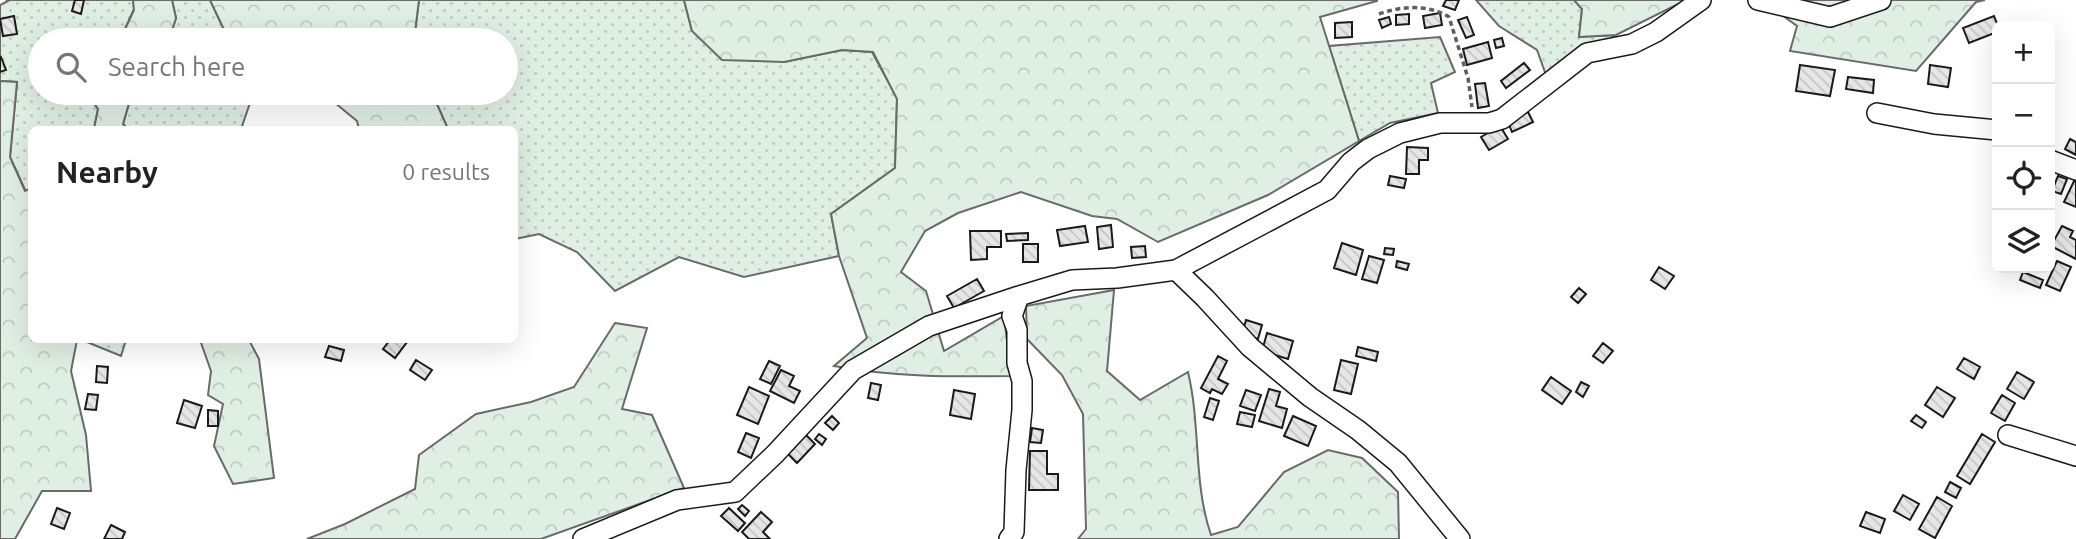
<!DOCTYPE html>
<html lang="en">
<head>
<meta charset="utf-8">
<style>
  body { margin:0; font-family:Ubuntu,sans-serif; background:#f6f6f6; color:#222 }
  .controls { position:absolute; right:21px; top:21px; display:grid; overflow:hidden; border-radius:10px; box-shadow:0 7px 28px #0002 }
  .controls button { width:63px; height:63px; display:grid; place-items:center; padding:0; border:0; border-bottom:2px solid #e0e0e0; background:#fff; color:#222; font:35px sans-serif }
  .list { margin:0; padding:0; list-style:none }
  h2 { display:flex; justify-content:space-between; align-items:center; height:91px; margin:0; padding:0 28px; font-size:30px }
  h2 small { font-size:23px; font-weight:400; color:#767676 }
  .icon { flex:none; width:38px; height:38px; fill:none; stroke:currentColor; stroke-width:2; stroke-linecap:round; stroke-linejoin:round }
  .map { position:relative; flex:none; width:2076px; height:539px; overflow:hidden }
  .search { position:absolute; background:#fff; box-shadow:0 7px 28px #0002; left:28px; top:28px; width:490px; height:77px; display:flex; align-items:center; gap:18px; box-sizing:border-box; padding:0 24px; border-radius:38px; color:#767676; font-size:26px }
  .panel { position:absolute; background:#fff; box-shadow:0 7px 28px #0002; left:28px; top:126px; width:490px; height:217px; border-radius:10px }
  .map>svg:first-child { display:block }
  .grass { fill:url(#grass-dots); stroke:#6a6a6a; stroke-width:2 }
  .forest { fill:url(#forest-crowns); stroke:#6a6a6a; stroke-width:2 }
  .building { fill:url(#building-back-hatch); stroke:#1a1a1a; stroke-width:2 }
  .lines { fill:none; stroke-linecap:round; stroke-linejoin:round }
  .minor-casing { stroke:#1a1a1a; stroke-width:22 }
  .path { stroke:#5f5f5f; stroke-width:3.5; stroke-dasharray:5 3.5; stroke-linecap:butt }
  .minor { stroke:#fff; stroke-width:19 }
</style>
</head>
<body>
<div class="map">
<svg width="2076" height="539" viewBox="0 0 2076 539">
  <defs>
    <pattern id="grass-dots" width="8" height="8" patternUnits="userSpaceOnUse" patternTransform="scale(1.75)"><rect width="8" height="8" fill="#e0efe3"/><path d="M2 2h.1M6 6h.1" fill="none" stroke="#c0ccc2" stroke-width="1.8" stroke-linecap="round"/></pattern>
    <pattern id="forest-crowns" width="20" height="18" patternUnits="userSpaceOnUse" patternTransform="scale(1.75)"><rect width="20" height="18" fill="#e0efe3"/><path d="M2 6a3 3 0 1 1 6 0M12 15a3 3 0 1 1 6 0" fill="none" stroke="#c0ccc2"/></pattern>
    <pattern id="building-back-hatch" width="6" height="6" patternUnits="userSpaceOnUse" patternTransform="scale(1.75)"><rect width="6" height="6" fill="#e6e6e6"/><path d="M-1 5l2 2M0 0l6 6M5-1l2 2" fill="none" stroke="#c5c5c5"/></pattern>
  </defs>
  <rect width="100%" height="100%" fill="#fff"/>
  <!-- grass -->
  <path class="grass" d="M6,0H133L134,9L120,40H40V93H87L98,109L94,129L32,130L31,188L26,192L10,157L17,82L0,81V5L8,1Z
    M172,0H210L227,36L226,40H169L176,18Z
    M419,0H684L692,31L784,62L842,50L872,52L897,98L895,168L831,214L839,256L744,277L679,257L615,291L577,252L539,234L515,239L514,130L448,129L432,93H506V40H414Z
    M1476,0H1574L1582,9L1579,37L1616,35L1546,75L1537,50L1499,26Z
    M1440,37L1455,72L1431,83L1438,113L1390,123L1359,141L1329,46Z
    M132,93H239L250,103L241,129L128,130L123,124Z
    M82,340H126L121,356Z"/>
  <!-- forest -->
  <path class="forest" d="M133,0H172L176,18L169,40H120L134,10Z
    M210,0H419L414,40H252L251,38L227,36Z
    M684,0H1377V1L1320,17L1359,141L1268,195L1158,242L1117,219L1092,216L1021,192L958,213L925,231L901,272L926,291L944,351L1004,316L1011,376C951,377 893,377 834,366L867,338L839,256L831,214L895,168L897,99L873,52L842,50L784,62L722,60L692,31Z
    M1574,0H1686L1616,35L1579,37L1582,9Z
    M1761,0H1985L1976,2L1916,71L1790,51L1797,26Z
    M0,81L17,82L10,157L25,191L31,188L32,340H77L71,371L86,435L91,491H42L15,539H0Z
    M87,93H132L123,124L128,129H94L98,109Z
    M323,93H432L448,129H359L357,121Z
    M1114,290L1107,371L1140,400L1188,372C1201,426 1193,483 1211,535L1238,527L1284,472L1328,450L1362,458L1398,492L1399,539H1078L1086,529L1083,414L1062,375L1027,339L1026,306Z
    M615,323L647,328L622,409L652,415L684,488L541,539H307L345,524L415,489L419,455L476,414L531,402L574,387Z
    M200,340H249L259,359L274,478L233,484L214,446L223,404L208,395L211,371Z"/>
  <!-- building -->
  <path class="building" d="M75,0H84L81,14L72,11Z
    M1446,0H1459L1455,10L1443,6Z
    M1440,13L1442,25L1425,28L1423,16Z
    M1409,14V24L1396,25V15Z
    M14,16L17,34L3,36L0,19Z
    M1994,16L1998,26L1997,32L1969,43L1963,28Z
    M1389,17L1391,24L1382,28L1379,20Z
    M1467,17L1474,35L1466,38L1458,20Z
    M1352,22V37L1335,38V23Z
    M1502,38L1504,46L1496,48L1494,40Z
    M1488,42L1492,58L1467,65L1463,49Z
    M1,57L6,70L0,72V58Z
    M1524,63L1530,70L1506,88L1501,81Z
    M1800,65L1835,70L1830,96L1796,91Z
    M1930,65L1951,68L1948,87L1928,84Z
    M1848,77L1874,80L1873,93L1846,89Z
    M1485,83L1489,106L1478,108L1475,84Z
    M1528,112L1533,122L1512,132L1508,122Z
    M1500,126L1508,139L1489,150L1481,137Z
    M2070,139L2076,142V155L2065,149Z
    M1407,147L1428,148V160H1419V174H1406Z
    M1390,176L1406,179L1404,188L1388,185Z
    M2058,176L2067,179L2061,194L2052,191Z
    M2074,181L2076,182V207L2064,202Z
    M1111,225L1113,247L1099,249L1097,227Z
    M1085,226L1088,242L1060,246L1057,230Z
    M2062,226L2073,231L2070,237L2076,240V259L2051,246Z
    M970,231H1001V247H987V259L971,260Z
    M1028,233V240L1007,241L1006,234Z
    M1342,243L1363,250L1356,275L1334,268Z
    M1023,244H1038V262H1023Z
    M1145,246L1146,257L1132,258L1131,247Z
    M1385,248L1394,249L1393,255L1384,254Z
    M1369,256L1384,260L1377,283L1362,279Z
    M1397,261L1409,264L1407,270L1396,267Z
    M2057,261L2071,267L2060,291L2046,285Z
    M1659,267L1674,276L1665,289L1651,280Z
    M2023,272L2043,280L2040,288L2020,280Z
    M977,279L984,291L954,308L947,296Z
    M1579,288L1586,294L1578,303L1571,297Z
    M1246,320L1262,325L1258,339L1242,334Z
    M1267,333L1293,341L1288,359L1262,351Z
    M390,340H403L407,342L395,358L383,349Z
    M1603,343L1613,351L1603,363L1593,356Z
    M329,346L344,350L341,361L325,357Z
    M1358,347L1378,352L1376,361L1356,356Z
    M1218,356L1227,361L1218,379L1228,384L1222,394L1212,389L1210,393L1201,388Z
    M1964,358L1980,367L1974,379L1957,369Z
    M416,360L432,370L425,380L410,370Z
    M1341,360L1358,364L1351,394L1334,390Z
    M769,361L780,366L771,384L760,379Z
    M97,366L108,367L107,383L96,382Z
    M781,370L794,376L789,386L800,391L794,403L770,391Z
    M2017,372L2034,382L2024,399L2007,389Z
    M1551,377L1571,391L1562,404L1542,390Z
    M1581,382L1589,386L1583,397L1576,392Z
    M871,383L881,385L878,400L868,398Z
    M749,387L769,396L758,424L737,415Z
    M1937,387L1955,398L1943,417L1925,405Z
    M1269,389L1280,392L1276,406L1287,409L1282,428L1259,421Z
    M954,390L975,394L971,419L950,415Z
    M1246,390L1261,395L1255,411L1240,406Z
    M88,394L98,395L96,410L85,409Z
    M2002,395L2015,403L2005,421L1991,413Z
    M1210,398L1219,401L1213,420L1204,417Z
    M184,400L202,406L195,428L177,423Z
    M208,410L218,411V426H208Z
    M1240,412L1255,415L1252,427L1237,424Z
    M1916,415L1926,422L1922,428L1911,421Z
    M832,416L839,423L833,430L825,423Z
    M1293,416L1316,426L1308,446L1284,436Z
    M1032,428L1043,430L1041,443L1030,442Z
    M746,433L759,438L751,458L738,452Z
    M819,434L826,439L822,445L815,439Z
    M1982,434L1995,442L1970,484L1957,476Z
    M806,435L815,444L797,463L788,454Z
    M1030,451H1047V474H1058V490H1029Z
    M1950,482L1961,488L1956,498L1945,492Z
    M1903,495L1919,504L1910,520L1894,511Z
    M1937,497L1952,506L1935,538L1919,529Z
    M742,505L749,511L745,516L738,509Z
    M57,508L70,513L64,529L51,524Z
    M729,508L745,523L738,531L721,516Z
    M761,512L772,522L763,532L770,539H749L742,532Z
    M1866,512L1885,519L1880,533L1860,526Z
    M111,525L125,532L122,539H104Z"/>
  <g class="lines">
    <!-- minor casing -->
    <g class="minor-casing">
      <path id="minor" d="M1758,0L1830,17L1881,0
        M1877,113L1934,124L1997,130
        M2050,160L2076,170
        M1176,270L1205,298L1250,347L1310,397L1358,430L1398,463L1460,539
        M2008,435L2076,456
        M583,539L677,500L735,492L775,454L853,370L929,326L1019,296
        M1009,539L1014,532L1016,470L1022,410V381L1017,363V330L1012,316L1019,296L1072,280L1117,278L1176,270L1327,190L1351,162L1368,149L1400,133L1440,123H1489L1502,119L1587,53L1632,44L1656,32L1701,0"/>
    </g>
    <!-- path -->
    <path class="path" d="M1379,14C1401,6 1428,4 1449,17L1468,78L1472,107"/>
    <!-- minor -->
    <use href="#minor" class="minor"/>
  </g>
</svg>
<div class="controls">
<button>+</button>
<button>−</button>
<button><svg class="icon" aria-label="locate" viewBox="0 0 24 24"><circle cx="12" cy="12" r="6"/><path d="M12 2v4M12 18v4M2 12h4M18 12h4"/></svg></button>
<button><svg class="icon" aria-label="layers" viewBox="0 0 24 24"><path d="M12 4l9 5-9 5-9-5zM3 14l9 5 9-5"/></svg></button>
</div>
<div class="search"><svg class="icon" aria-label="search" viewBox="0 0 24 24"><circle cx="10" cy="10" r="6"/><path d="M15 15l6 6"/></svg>Search here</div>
<section class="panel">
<h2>Nearby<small>0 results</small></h2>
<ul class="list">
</ul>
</section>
</div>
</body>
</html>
